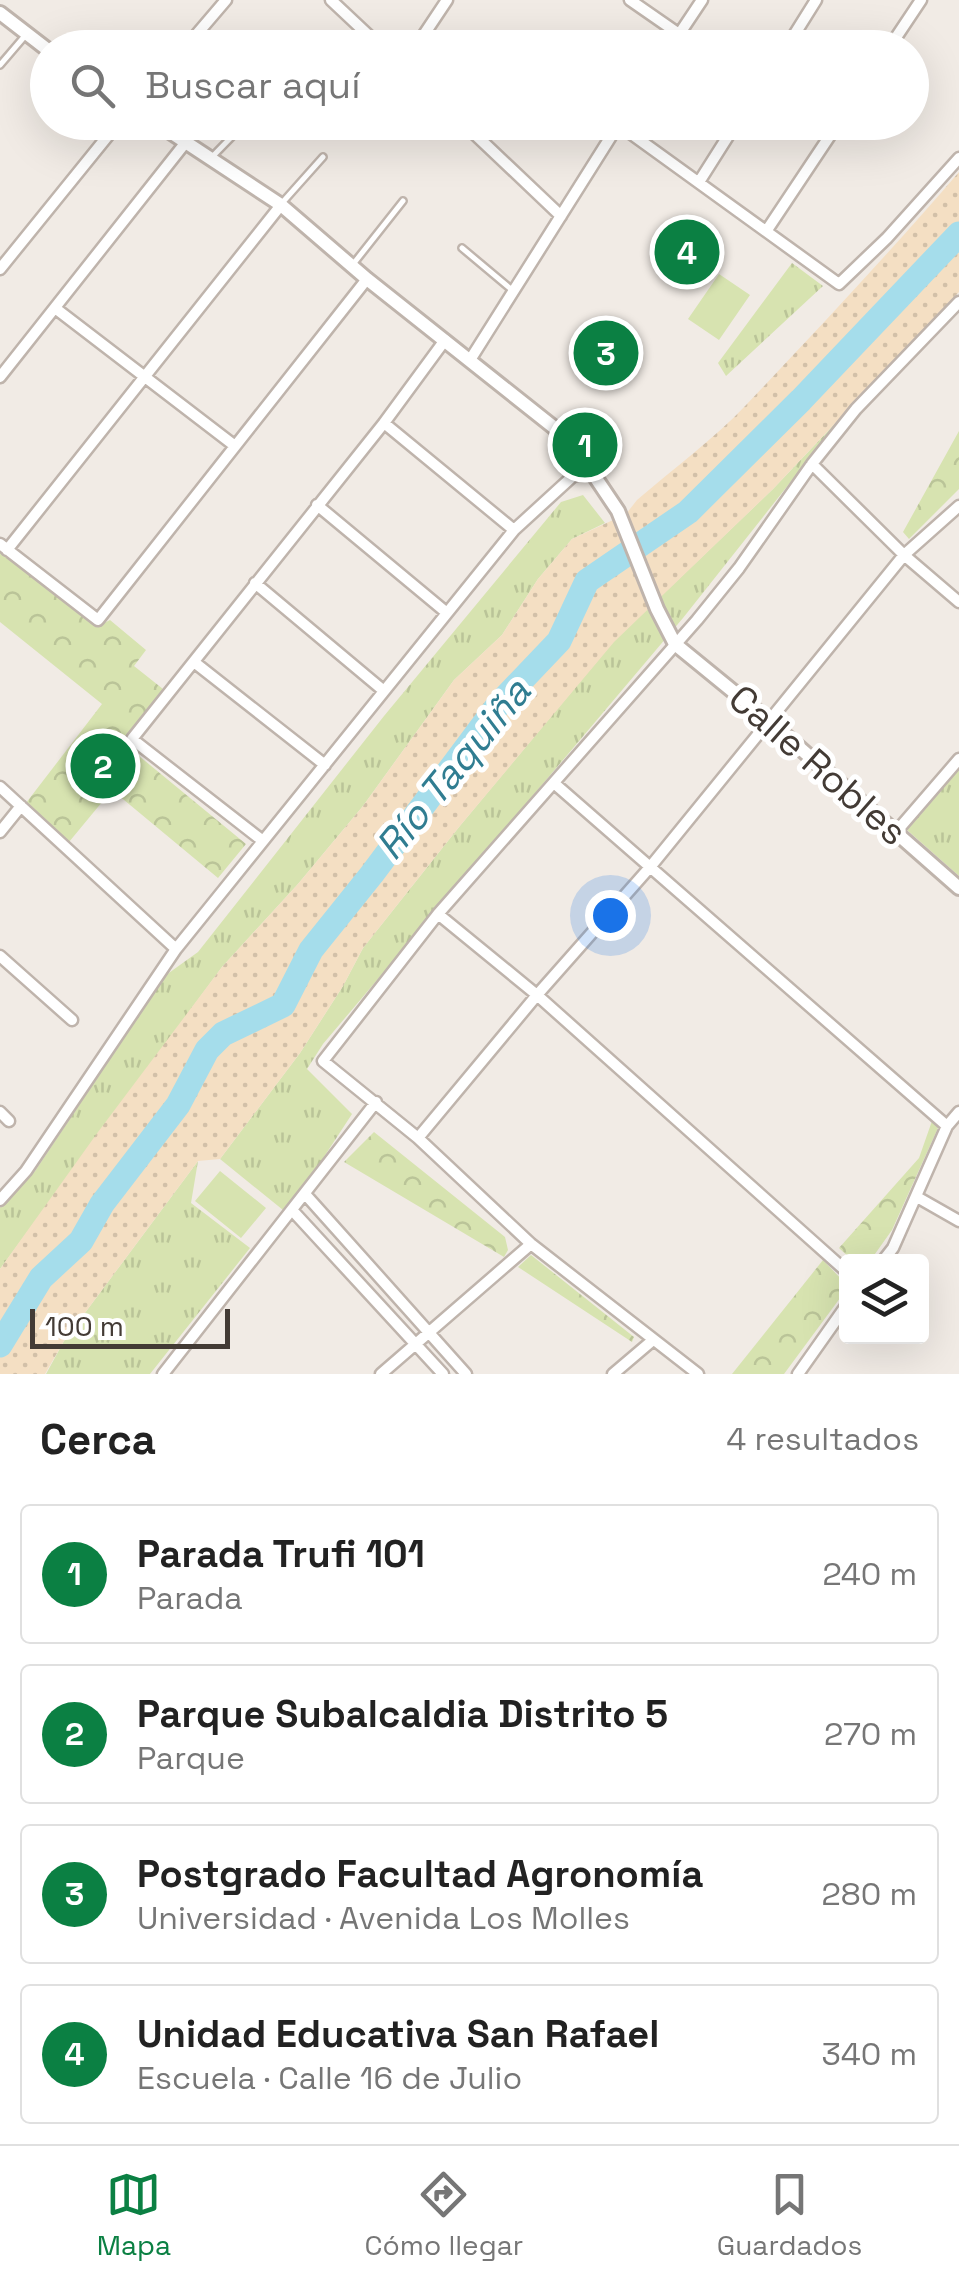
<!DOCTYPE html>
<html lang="es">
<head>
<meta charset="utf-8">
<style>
  body { margin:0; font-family:"Space Grotesk",sans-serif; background:#f2f2f2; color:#222 }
  .controls { position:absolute; right:30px; bottom:30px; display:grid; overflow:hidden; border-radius:10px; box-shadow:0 10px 40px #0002 }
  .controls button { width:90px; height:90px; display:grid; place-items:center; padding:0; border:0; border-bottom:2px solid #e0e0e0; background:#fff; color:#222; font:50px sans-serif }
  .scale { position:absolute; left:30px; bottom:25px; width:200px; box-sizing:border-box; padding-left:10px; border:5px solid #433b35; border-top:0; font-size:28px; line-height:35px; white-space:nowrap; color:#433b35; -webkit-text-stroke:8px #fff; paint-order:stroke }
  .you { position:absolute; left:610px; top:915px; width:35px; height:35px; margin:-25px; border:8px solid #fff; border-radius:50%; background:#1a73e8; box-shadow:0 0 0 15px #1a73e833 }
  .badge { display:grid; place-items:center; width:65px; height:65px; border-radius:50%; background:#0b8043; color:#fff; font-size:32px; font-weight:700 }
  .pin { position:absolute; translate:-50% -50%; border:5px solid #fff; box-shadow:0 2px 10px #0006 }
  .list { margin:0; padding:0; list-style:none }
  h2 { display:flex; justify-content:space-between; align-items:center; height:130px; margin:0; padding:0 40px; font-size:42px }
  h2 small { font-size:32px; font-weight:400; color:#767676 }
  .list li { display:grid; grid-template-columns:65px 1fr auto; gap:30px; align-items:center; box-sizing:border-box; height:140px; margin:0 20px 20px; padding:0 20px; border:2px solid #e0e0e0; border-radius:10px }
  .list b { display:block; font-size:38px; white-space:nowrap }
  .list p { margin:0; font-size:32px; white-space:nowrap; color:#767676 }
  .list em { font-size:32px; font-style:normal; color:#767676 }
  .icon { flex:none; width:55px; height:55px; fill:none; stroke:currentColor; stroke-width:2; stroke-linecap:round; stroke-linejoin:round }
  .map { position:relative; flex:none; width:959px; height:1374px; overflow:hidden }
  .search { position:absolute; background:#fff; box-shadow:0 10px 40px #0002; left:30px; right:30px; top:30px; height:110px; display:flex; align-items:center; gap:25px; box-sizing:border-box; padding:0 35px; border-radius:55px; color:#767676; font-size:38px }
  .sheet { height:770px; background:#fff }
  nav { display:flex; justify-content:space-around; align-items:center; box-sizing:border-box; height:140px; border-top:2px solid #e0e0e0; background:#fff; font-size:28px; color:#767676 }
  nav a { display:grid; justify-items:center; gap:5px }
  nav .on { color:#0b8043 }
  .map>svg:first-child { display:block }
  .grass { fill:url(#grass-tufts) }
  .forest { fill:url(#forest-crowns) }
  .sand { fill:url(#sand-dots) }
  .pitch { fill:#d7e3b0 }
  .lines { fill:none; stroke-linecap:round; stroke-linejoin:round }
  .river { stroke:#a5ddeb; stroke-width:25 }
  .service-casing { stroke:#bfb4ac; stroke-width:10 }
  .minor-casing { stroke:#bfb4ac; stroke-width:15 }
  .tertiary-casing { stroke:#bfb4ac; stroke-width:18 }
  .service { stroke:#fff; stroke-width:5 }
  .minor { stroke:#fff; stroke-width:10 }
  .tertiary { stroke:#fff; stroke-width:12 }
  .labels { text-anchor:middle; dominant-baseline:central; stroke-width:10; stroke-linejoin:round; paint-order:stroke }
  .street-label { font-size:38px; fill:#433b35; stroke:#fff }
  .water-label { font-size:40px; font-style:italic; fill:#307d91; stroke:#fff }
</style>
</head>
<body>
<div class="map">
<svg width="959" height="1374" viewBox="0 0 959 1374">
  <defs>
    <pattern id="grass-tufts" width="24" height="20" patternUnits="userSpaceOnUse" patternTransform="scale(2.5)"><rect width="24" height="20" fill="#d7e3b0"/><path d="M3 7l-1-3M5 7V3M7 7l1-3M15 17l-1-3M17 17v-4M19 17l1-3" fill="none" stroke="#bac498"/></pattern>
    <pattern id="forest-crowns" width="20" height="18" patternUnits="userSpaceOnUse" patternTransform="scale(2.5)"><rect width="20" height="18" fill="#d7e3b0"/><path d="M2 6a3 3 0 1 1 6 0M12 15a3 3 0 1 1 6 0" fill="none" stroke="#bac498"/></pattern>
    <pattern id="sand-dots" width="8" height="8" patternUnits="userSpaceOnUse" patternTransform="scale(2.5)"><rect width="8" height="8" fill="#f4dfc3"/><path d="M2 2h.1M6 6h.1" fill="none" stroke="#d2c0a8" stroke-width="1.8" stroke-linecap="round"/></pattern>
  </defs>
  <rect width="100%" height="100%" fill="#f1ebe5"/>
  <!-- grass -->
  <path class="grass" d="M792,263L823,286L726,376L718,363Z
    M846,412L683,618L323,1044L307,1069L352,1114L320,1163L283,1210L220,1159L300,1053L343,986L363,948L459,827L614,641L773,489Z
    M583,495L605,523L572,539L538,579L502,635L454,680L363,806L298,884L222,967L0,1269V1208L35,1171L166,975L198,952L384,716L561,502Z
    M959,769V876L907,830Z
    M198,1161L191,1203L250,1248L150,1374H46L64,1341Z"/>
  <!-- forest -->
  <path class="forest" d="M959,431V489L909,539L903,532Z
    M0,551L96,627L110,620L146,650L134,666L163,689L122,742L246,844L218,878L112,790L69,842L26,803L102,704L0,622Z
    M932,1121L938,1128L892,1230L870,1261H853L839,1248L919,1158Z
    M374,1132L505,1237L508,1250L504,1257L344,1162Z
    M531,1255L634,1337L632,1342L518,1267Z
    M823,1260L846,1284V1290L784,1374H732Z"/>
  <!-- sand -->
  <path class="sand" d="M959,172V292L773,489L614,642L459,827L363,948L343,986L300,1053L220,1159L198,1161L64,1341L45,1374H0V1269L98,1132L222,967L298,884L363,806L454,680L502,635L538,579L572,539L626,514L637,500C673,469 714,439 747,404C819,328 891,251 959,172Z"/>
  <!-- pitch -->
  <path class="pitch" d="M719,274L750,295L719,340L688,319Z
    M83,747L116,777L98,796L66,767Z
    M220,1171L266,1208L241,1238L195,1201Z"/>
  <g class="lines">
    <!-- river -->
    <path class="river" d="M0,1345L41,1278L81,1241L102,1204L178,1105L207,1050L223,1034L283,1005L311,950L372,874L499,704L559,641L587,581L688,512L801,400L959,234"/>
    <!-- service casing -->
    <g class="service-casing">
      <path id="service" d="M0,65L24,37
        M213,156L246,122
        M282,203L323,157
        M462,248L512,290
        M354,263L403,201"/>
    </g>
    <!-- minor casing -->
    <g class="minor-casing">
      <path id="minor" d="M331,0L382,48
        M630,0L679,34
        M185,48L226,0
        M415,48L447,0
        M670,48L702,0
        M786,48L816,0
        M889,48L921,0
        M462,122L561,216
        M619,125L839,284L887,238L959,158
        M699,182L737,122
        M767,230L839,122
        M0,269L119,122
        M55,308L235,446
        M470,360L620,122
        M0,377L186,142
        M384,423L514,530
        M812,464L904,555L959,602
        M317,505L447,613
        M0,544L98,620L367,279
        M7,550L281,205
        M255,583L384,691
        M194,662L325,765
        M555,784L947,1126
        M0,787L176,949
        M0,832L21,806
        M896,832L959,759
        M263,841L132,739L384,423L445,340
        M438,914L537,995L846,1271
        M0,956L72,1020
        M0,1112L9,1121
        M418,1138L537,995L651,866L904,555L959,506
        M305,1194L466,1374
        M917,1197L959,1221
        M0,1200L26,1171L176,949L514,530L573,476L592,470
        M292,1210L443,1374
        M882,1262L893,1248L947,1126L959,1112
        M163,1374L376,1102
        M381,1374L531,1244
        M613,1374L653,1340
        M698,1374L531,1244L418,1138L323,1061L438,914L697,620L739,568L812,464L856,409L959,302
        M798,1374L846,1306"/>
    </g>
    <!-- tertiary casing -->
    <g class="tertiary-casing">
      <path id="tertiary" d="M0,13L48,50
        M155,122L281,205L367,279L571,441L618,511L657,609L675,644L768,720L959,888"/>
    </g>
    <!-- service -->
    <use href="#service" class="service"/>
    <!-- minor -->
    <use href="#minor" class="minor"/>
    <!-- tertiary -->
    <use href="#tertiary" class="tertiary"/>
  </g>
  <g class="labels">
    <!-- street labels -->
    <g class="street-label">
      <text transform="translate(818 765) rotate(41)">Calle Robles</text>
    </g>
    <!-- water labels -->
    <g class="water-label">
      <text transform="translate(453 769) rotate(-51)">Río Taquiña</text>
    </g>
  </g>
</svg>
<div class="controls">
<button><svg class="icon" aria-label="layers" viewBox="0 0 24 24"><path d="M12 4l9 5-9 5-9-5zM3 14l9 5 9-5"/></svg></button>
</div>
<div class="scale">100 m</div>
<div class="you"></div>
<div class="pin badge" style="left:585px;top:445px">1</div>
<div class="pin badge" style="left:103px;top:766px">2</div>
<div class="pin badge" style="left:606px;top:353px">3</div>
<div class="pin badge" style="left:687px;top:252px">4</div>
<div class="search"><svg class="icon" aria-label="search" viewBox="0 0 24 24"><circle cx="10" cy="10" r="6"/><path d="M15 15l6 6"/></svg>Buscar aquí</div>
</div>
<section class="sheet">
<h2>Cerca<small>4 resultados</small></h2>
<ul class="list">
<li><span class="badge">1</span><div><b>Parada Trufi 101</b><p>Parada</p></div><em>240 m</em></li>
<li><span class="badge">2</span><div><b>Parque Subalcaldia Distrito 5</b><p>Parque</p></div><em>270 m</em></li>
<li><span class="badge">3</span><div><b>Postgrado Facultad Agronomía</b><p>Universidad · Avenida Los Molles</p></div><em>280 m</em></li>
<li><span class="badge">4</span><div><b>Unidad Educativa San Rafael</b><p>Escuela · Calle 16 de Julio</p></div><em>340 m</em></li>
</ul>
</section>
<nav>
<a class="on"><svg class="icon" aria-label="map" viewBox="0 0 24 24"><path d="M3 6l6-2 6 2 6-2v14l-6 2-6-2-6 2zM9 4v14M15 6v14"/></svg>Mapa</a>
<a><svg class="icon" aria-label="directions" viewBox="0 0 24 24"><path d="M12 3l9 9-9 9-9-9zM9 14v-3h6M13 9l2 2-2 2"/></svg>Cómo llegar</a>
<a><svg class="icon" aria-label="saved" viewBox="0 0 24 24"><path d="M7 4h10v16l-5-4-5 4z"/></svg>Guardados</a>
</nav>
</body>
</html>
